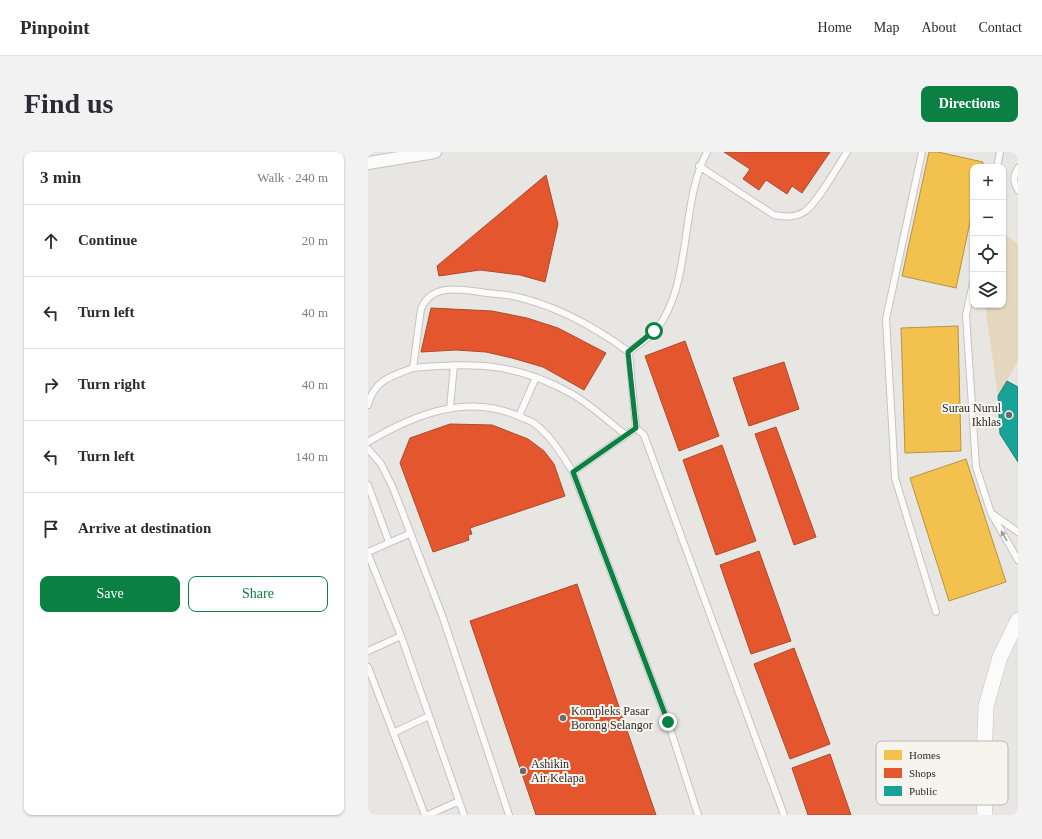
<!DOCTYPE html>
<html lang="en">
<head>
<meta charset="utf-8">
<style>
  body { margin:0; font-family:"Times New Roman",serif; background:#f2f2f3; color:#2b2b33 }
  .controls { position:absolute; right:12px; top:12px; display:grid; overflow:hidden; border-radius:8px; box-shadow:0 1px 3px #0004 }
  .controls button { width:36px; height:36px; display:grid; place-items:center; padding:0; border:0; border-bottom:1px solid #e1e1e2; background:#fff; color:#2b2b33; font:20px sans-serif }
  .stop { position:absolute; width:12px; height:12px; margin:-9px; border:3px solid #0b8043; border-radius:50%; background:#fff }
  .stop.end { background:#0b8043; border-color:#fff; box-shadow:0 1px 4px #0008 }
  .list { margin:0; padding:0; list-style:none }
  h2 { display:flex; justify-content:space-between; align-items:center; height:52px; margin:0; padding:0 16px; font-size:17px }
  h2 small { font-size:13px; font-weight:400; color:#7c7c81 }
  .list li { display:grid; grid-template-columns:26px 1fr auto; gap:12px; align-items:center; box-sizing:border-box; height:72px; padding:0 16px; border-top:1px solid #e1e1e2 }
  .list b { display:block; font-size:15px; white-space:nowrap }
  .list em { font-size:13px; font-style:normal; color:#7c7c81 }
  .actions { display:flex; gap:8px; padding:12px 16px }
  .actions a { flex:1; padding:9px 0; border:1px solid #0b8043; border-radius:8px; text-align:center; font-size:14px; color:#0b8043 }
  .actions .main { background:#0b8043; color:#fff }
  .icon { flex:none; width:22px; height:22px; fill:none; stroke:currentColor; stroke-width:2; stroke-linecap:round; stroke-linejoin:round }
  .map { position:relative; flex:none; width:650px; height:663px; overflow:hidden; border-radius:8px }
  header { display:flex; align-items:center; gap:24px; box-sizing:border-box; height:56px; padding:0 20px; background:#fff; border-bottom:1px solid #e1e1e2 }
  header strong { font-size:19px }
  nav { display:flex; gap:22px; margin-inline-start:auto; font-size:14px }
  .intro { display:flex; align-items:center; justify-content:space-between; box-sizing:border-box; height:96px; padding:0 24px }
  h1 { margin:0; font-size:28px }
  .button { padding:10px 18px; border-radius:8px; background:#0b8043; color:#fff; font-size:14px; font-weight:700 }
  main { display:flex; gap:24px; padding:0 24px }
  aside { flex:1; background:#fff; border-radius:8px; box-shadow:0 1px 3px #0004 }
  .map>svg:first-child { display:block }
  .green { fill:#e4d6bf }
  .homes { fill:#f2c14e; stroke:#b79443 }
  .shops { fill:#e4572e; stroke:#ad4a2c }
  .public { fill:#17a398; stroke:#1d7f77 }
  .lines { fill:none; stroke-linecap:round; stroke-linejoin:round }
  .service-casing { stroke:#c5c3c1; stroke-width:8 }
  .minor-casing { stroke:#c5c3c1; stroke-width:14 }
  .tertiary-casing { stroke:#c5c3c1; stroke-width:16 }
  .service { stroke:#fcfbfb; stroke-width:6 }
  .minor { stroke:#fcfbfb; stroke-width:12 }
  .tertiary { stroke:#fcfbfb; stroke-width:15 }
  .oneway { fill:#9e9d9c }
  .route { stroke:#0b8043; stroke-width:5 }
  .poi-dot { fill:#6e6c6a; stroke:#f7f4ee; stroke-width:1.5 }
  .labels { text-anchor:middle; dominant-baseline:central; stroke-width:4; stroke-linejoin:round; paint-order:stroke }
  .poi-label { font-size:12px; fill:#2c2b29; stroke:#f7f4ee; text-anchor:start }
  .key { fill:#f7f4ee; stroke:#bab8b3; stroke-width:1 }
  .key-label { font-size:11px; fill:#2c2b29 }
</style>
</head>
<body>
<header>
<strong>Pinpoint</strong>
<nav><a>Home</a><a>Map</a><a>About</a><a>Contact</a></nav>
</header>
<div class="intro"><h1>Find us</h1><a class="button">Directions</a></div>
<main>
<aside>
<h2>3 min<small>Walk · 240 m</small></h2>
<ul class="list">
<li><svg class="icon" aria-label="ahead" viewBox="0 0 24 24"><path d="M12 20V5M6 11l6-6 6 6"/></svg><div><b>Continue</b></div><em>20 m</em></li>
<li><svg class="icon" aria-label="left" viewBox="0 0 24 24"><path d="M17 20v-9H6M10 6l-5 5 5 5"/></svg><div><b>Turn left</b></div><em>40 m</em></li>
<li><svg class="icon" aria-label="right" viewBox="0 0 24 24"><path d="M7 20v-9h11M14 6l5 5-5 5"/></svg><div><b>Turn right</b></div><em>40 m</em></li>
<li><svg class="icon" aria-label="left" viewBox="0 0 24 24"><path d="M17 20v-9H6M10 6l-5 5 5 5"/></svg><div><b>Turn left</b></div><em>140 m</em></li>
<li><svg class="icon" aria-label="arrive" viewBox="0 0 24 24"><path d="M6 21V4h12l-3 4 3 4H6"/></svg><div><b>Arrive at destination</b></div></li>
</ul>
<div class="actions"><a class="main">Save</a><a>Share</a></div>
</aside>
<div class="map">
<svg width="650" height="663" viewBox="0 0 650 663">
  <rect width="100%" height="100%" fill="#e8e6e3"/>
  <!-- green -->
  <path class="green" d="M635,81L650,92V209L630,244L617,153H635Z"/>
  <!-- homes -->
  <path class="homes" d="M561,0H570L615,10L614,15H605V56L588,136L534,124Z
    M590,174L593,299L537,301L533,176Z
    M598,307L638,430L581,449L542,326Z"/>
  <!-- shops -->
  <path class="shops" d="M356,0H462L434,41L424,34L419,42L398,28L391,38L375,27L382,17Z
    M178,23L190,72L177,130L152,123L112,118L71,124L69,114Z
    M63,156L124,159L159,166L190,176L238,201L216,238L175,215L144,206L118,200L88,198L53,200Z
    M317,189L351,284L311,299L277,204Z
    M416,210L431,257L381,274L365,226Z
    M82,272L124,273L160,287L176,299L186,312L197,344L102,376L104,382L100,383L101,388L65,400L32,311L42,286Z
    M408,275L448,385L426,393L387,282Z
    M354,293L388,389L348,403L315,308Z
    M391,399L423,489L383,502L352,413Z
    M209,432L288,663H168L102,469Z
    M426,496L462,592L422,607L386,512Z
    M462,602L483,663H440L424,616Z"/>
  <!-- public -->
  <path class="public" d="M639,229L650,235V310L632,282L630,244Z"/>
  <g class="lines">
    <!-- service casing -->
    <g class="service-casing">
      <path id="service" d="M554,0L518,167L527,326L568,460
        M331,14L406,63C416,65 426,66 436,60C449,52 469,15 479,0
        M629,15L632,0
        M650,16C645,24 645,30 650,38
        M605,131L598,163L608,315L623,361L650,408
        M261,200C269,193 280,187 287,179C325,134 311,53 339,0
        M45,216C106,210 149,211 204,242C223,253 241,270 258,283
        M0,253C6,228 24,224 45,216L53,157C63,132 90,137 112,140C123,142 134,142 145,144C187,153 227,175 261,200L268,276
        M82,256L86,213
        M151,264L168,225
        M0,290C45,263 99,241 150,264C156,267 162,268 167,272C183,284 194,303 205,320L300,570L330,663
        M0,297L13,312L25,336L74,463L141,663
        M205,320L268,276L276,283L416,663
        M0,333L21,390
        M626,363L650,380
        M0,400L41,382
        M0,402L33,484L96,663
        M0,499L33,484
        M0,515L57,663
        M25,581L61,564
        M60,663L91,649"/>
    </g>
    <!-- minor casing -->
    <g class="minor-casing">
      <path id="minor" d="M0,11L67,0"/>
    </g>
    <!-- tertiary casing -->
    <g class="tertiary-casing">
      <path id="tertiary" d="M617,663L615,638L618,554L632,505L650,468"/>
    </g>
    <!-- service -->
    <use href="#service" class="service"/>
    <!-- minor -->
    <use href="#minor" class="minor"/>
    <!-- tertiary -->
    <use href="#tertiary" class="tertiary"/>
  </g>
  <!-- one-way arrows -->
  <defs><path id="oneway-solid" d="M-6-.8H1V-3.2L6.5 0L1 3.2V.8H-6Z"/></defs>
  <use class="oneway" href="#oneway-solid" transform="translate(636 384) rotate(-120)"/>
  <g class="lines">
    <!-- route -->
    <path class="route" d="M286,179L260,200L268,276L205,320L300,570"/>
  </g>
  <!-- markers -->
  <g class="poi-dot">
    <circle cx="641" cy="263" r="4"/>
    <circle cx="195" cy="566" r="4"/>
    <circle cx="155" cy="619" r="4"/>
  </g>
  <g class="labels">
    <!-- poi labels -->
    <g class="poi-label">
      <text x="633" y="256" text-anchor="end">Surau Nurul<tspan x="633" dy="14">Ikhlas</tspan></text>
      <text x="203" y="559">Kompleks Pasar<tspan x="203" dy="14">Borong Selangor</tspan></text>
      <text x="163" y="612">Ashikin<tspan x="163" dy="14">Air Kelapa</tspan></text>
    </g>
  </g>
  <!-- legend -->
  <rect x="508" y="589" width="132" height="64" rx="6" class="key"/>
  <rect x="516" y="598" width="18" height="10" fill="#f2c14e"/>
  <rect x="516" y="616" width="18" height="10" fill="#e4572e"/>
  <rect x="516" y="634" width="18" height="10" fill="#17a398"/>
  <g class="key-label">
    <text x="541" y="607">Homes</text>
    <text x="541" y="625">Shops</text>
    <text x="541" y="643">Public</text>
  </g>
</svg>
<div class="controls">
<button>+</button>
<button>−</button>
<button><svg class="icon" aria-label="locate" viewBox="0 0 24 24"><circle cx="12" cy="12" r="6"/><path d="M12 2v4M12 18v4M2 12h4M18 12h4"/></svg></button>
<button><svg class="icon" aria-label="layers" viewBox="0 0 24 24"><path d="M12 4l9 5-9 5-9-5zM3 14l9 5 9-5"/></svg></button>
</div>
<div class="stop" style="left:286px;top:179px"></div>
<div class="stop end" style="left:300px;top:570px"></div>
</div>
</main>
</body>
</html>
